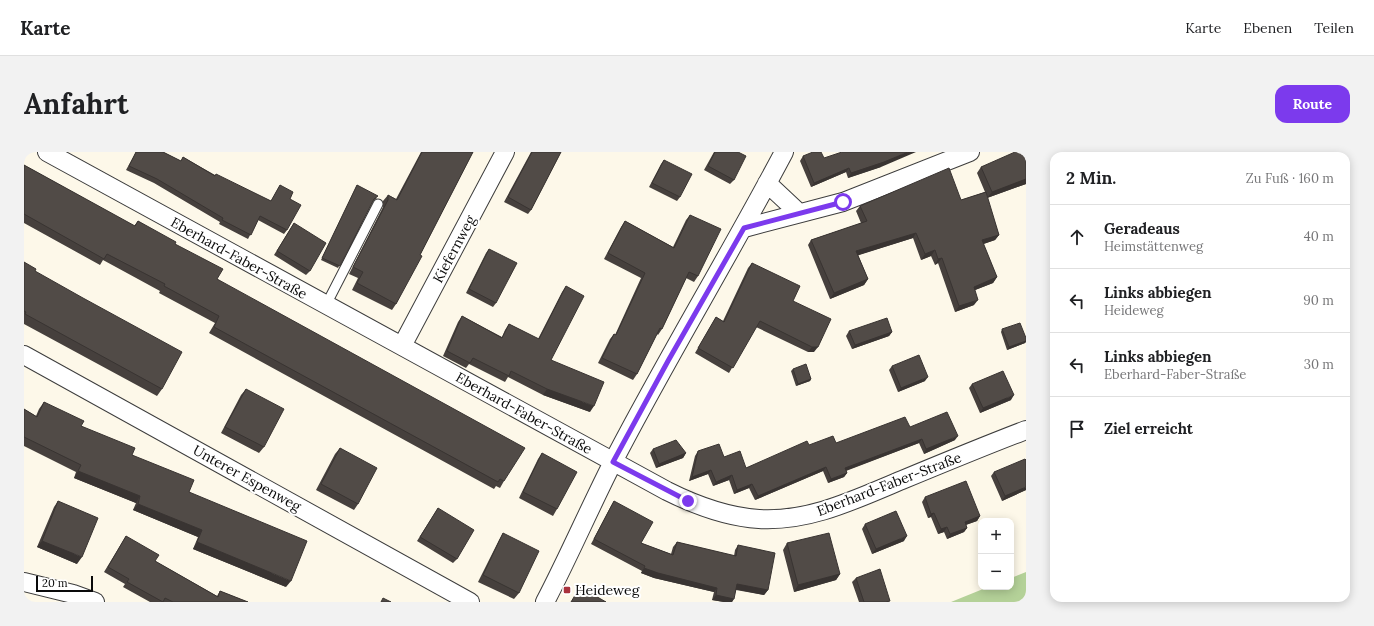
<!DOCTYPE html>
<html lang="de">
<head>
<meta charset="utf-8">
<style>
  body { margin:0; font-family:Lora,serif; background:#f2f2f2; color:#202124 }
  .controls { position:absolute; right:12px; bottom:12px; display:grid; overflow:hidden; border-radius:8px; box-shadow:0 2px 10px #0003 }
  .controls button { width:36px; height:36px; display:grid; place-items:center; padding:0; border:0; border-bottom:1px solid #e0e0e0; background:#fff; color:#202124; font:20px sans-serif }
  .scale { position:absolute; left:12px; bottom:10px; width:57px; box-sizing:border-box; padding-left:4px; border:2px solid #0a0a0a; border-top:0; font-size:11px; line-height:14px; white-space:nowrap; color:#0a0a0a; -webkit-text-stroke:3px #fff; paint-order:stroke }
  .stop { position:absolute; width:12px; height:12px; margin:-9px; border:3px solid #7c3aed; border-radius:50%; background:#fff }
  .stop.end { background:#7c3aed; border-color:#fff; box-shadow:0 1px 4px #0008 }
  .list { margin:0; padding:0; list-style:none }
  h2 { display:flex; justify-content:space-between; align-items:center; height:52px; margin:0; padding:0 16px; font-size:17px }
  h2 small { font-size:13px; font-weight:400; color:#757577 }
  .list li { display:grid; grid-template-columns:26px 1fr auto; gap:12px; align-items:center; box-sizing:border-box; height:64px; padding:0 16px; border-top:1px solid #e0e0e0 }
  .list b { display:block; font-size:15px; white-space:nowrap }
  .list p { margin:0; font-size:13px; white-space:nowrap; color:#757577 }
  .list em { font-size:13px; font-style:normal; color:#757577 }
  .icon { flex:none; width:22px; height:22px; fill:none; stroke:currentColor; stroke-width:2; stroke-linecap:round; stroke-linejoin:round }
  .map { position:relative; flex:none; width:1002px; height:450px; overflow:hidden; border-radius:12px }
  header { display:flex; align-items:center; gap:24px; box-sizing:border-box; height:56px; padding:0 20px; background:#fff; border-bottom:1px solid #e0e0e0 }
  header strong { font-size:19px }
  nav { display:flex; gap:22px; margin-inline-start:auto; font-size:14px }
  .intro { display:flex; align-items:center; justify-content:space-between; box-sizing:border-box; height:96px; padding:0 24px }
  h1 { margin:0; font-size:28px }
  .button { padding:10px 18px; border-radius:12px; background:#7c3aed; color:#fff; font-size:14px; font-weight:700 }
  main { display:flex; gap:24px; padding:0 24px }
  aside { flex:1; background:#fff; border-radius:12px; box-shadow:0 2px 10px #0003 }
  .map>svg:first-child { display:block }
  .forest { fill:#b4d198 }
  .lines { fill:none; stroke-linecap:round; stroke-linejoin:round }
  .service-casing { stroke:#3d3d3d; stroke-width:11 }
  .minor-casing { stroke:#3d3d3d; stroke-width:20 }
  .service { stroke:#fff; stroke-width:9 }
  .minor { stroke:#fff; stroke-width:18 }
  .wall { fill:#46403d }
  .shaded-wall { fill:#393432 }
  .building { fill:#514b47; stroke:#393432 }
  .route { stroke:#7c3aed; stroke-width:5 }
  .poi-dot { fill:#a9323c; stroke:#fff; stroke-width:1.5 }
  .labels { text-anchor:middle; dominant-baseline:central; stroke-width:4; stroke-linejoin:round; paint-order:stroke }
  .street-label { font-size:14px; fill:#0a0a0a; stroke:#fff }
  .poi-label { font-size:14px; fill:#0a0a0a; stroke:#fff; text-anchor:start }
</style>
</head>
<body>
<header>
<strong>Karte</strong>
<nav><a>Karte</a><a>Ebenen</a><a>Teilen</a></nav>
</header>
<div class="intro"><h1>Anfahrt</h1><a class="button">Route</a></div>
<main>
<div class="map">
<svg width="1002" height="450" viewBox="0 0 1002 450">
  <rect width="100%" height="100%" fill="#fdf8e9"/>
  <!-- forest -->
  <path class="forest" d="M1002,420V450H927L964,435H987V426Z"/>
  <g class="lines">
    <!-- service casing -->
    <g class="service-casing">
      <path id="service" d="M302,153L354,52"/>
    </g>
    <!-- minor casing -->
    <g class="minor-casing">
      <path id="minor" d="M23,0L643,339C671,353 703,365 735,367C786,370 832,347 878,328C919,311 960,294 1002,278
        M743,31L775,61
        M720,76L819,50L946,0
        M378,194L481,0
        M0,203L446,450
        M0,430L49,442L71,450
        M521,450C545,404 566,355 590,308C644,204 705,104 760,0"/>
    </g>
    <!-- service -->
    <use href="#service" class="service"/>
    <!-- minor -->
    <use href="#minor" class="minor"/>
  </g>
  <!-- wall -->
  <path class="wall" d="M112,0H139L157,9L159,5L191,23L247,49L256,33L266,47L263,78L260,82L234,68L224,87L195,72L196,70L130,31L102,18Z
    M397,0H449L396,103L372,152L368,158L328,138L334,126L325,122L359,55V49L364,43L372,47Z
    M507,0H537L507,58L504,62L480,50Z
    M690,0H714L710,28L706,32L680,18Z
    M1002,0V32L963,46L975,83L971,88L959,92L973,125L969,131L951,138L950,153L931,160L914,111L911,113L907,104L897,108L889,86L834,103L844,127L840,133L806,147L784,93L787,88L837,71L832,59L836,54L937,48L961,40L953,21L957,15Z
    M779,4L800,6L857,15L824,26L822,20L787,35L776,9Z
    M640,8L656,45L653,49L625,35L637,12Z
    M0,13L110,74L114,69L151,92L193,127L480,329L476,336L472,334L470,337L185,181L191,171L135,141L136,139L79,108L76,113L0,71Z
    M333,33L353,46L349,49L314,116L297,108Z
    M666,63L674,124L670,130L662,126L638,177L634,183L633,182L613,222L609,228L574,211L586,187L590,182L591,183L617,126L580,107L597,75L601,69L649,95L662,68Z
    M270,71L286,119L282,123L250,103Z
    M465,97L472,151L469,155L442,141L462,101Z
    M0,110L11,119L138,237L133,244L0,172Z
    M728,111L769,149L790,200H784L732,175L705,221L671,201L692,165L699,169L724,116Z
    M542,134L527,208L566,260L519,243L484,225L481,230L445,212L442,216L419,204L434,170L438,164L478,185L481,178L485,172L514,187L538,140Z
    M978,177L1002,186V190L1001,191L983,198L977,180Z
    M825,179L868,180L865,184L828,197L822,184Z
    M868,214L901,229L874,240L865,218Z
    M769,217L787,227L786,229L772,234L767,219Z
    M948,232L987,248L956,261L945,236Z
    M222,237L240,295L235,301L197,281L217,243Z
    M20,250L57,274L108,303L165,340L262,435L169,397L174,385L109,358L112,351L50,326L52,320L0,294V257L12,264L15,257Z
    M886,275L931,288L900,302L895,291L822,319L823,321L820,325L804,331L799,319L731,348L725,336L710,342L705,328L689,334L684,322L665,329L671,304L674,299L700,305L722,316L785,293L812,291Z
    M316,296L334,352L330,358L292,338L311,302Z
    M629,297L662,301L659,306L632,316L626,301Z
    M518,301L533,357L529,364L495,346L514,307Z
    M970,320L1002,338L978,349L967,324Z
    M901,345L956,364L953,369L942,373L943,376L940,380L923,387L920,380L914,382L907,365L904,366L898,350Z
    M34,349L53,412L13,395L30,355Z
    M590,349L617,391L647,402L649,395L653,390L710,404L711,398L714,393L744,438L740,443L712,438L708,450H700L688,448L690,440L630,426L617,421L618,419L567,392L587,354Z
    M414,356L433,407L429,411L393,389Z
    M841,372L880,389L848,402L838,377Z
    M479,381L495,441L490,447L454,430L475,388Z
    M102,384L131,409L193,444L196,439L224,450H126L99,435L101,432L80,420Z
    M763,391L816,422L812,428L770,440L759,398Z
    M832,426L865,450H835L828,430Z"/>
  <!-- shaded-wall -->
  <path class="shaded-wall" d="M884,0H892L857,15L824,26L827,21Z
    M825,16L822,20L787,35L790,31Z
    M1002,27V32L963,46L968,40Z
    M892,81L889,86L829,105L832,99Z
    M975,83L971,88L954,94L958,88Z
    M911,98L907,104L897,108L901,102Z
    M918,106L914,111L911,113L914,107Z
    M973,125L969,131L946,140L950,135Z
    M844,127L840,133L806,147L810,141Z
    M954,148L950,153L931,160L935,154Z
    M868,180L865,184L828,197L831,193Z
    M1002,189L1001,191L983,198L985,195Z
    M788,195H794L790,200H784Z
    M904,225L901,229L874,240L877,236Z
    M787,227L786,229L772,234L774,232Z
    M523,237L570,254L566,260L519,243Z
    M990,243L987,248L956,261L959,256Z
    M934,284L931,288L900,302L902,297Z
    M898,287L895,291L818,320L821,316Z
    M662,301L659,306L632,316L635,312Z
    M802,315L799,319L731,348L734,344Z
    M687,318L684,322L665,329L668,325Z
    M54,319L116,344L112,351L50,326Z
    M823,321L820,325L804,331L807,327Z
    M708,323L705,328L689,334L692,330Z
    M728,332L725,336L710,342L713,338Z
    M1002,335V338L978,349L981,344Z
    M114,352L178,378L174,385L109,358Z
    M910,361L907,365L904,366L907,362Z
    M956,364L953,369L938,374L941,370Z
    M923,375L920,380L914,382L917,377Z
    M943,376L940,380L923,387L926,382Z
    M883,384L880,389L848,402L852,397Z
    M18,389L58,405L53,412L13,395Z
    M173,390L267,429L262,435L169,397Z
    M620,416L693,436L690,440L630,426L617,421Z
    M816,422L812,428L770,440L774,433Z
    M713,432L744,438L740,443L710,437Z
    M692,443L710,447L708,450H700L688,448Z"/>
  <!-- building -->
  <path class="building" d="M112,0H139L157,9L159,5L191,24L192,22L247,49L256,33L269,40L266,47L277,53L263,78L236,64L227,83L198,68L199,66L133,27L105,14Z
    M398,0H449L396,103L398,104L372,152L333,131L339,120L329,115L364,48V43L373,48Z
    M508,0H537L507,58L484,45Z
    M691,0H714L722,4L710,28L684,14Z
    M789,0H797L800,6L818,0H884L860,10L827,21L825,16L790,31L779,4Z
    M991,0H1002V27L968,40L957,15Z
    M640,8L668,22L656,45L628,31Z
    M0,13L111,74L114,69L152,90L151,92L199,117L193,127L501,296L480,329L476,327L474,330L190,175L195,164L140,134L141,132L83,102L80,107L0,62Z
    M925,16L937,48L962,40L975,83L958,88L973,125L950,135L954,148L935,154L918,106L914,107L911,98L901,102L892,81L832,99L844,127L810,141L787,88L843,69L836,54Z
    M333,33L354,44L350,47L316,114L298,106Z
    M666,63L697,77L674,124L665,120L638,177L636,176L613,222L578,206L590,182L592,183L621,121L584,101L601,69L650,96Z
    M270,71L302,91L286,119L253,99Z
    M465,97L493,111L472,151L445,137Z
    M0,110L12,117L11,119L59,146L158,200L138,237L1,162L2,160L0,159Z
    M728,111L776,134L769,149L807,167L794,195H788L736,169L709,216L674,196L692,165L700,170Z
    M542,134L560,144L527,208L580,230L570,254L523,237L487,219L485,224L449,206L446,211L423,199L438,164L478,186L485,172L515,187Z
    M863,166L868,180L831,193L825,179Z
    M996,171L1002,186V189L985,195L978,177Z
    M895,203L904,225L877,236L868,214Z
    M782,212L787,227L774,232L769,217Z
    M979,219L990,243L959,256L948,232Z
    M222,237L260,257L240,295L201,275Z
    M20,250L60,269L57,274L111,296L108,303L170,328L165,340L283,389L267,429L173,390L178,378L114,352L116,344L54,319L57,313L0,285V257L13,265Z
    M923,260L934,284L902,297L898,287L821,316L823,321L807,327L802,315L734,344L728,332L713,338L708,323L692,330L687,318L668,325L674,299L695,292L700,305L716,299L722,316L783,289L785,293L809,284L812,291L881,265L886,275Z
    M652,288L662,301L635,312L629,297Z
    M316,296L353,316L334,352L297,332Z
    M518,301L553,320L533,357L499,340Z
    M1001,307L1002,308V335L981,344L970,320Z
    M942,329L956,364L941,370L943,376L926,382L923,375L917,377L910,361L907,362L901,345Z
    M34,349L74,366L58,405L18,389Z
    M590,349L629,370L617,391L649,403L653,390L712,404L714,393L751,401L744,438L713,432L710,447L692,443L693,436L634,421L620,416L621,414L570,387Z
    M414,356L450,378L433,407L396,385Z
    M872,359L883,384L852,397L841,372Z
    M479,381L515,399L495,441L459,423Z
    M805,381L816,422L774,433L763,391Z
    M102,384L135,403L131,409L194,445L196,439L224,450H149L141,446L139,450L103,430L105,427L84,415Z
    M856,417L866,449L862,450H840L832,426Z
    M556,435L582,450H547Z
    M359,446L367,450H357Z"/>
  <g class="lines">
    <!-- route -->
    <path class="route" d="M664,349L589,310L644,209L720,76L819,50"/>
  </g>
  <!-- markers -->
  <rect class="poi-dot" x="539" y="434" width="8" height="8" rx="2"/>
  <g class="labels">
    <!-- street labels -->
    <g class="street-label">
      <text transform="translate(430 97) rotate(-62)">Kiefernweg</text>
      <text transform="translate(215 106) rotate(29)">Eberhard-Faber-Straße</text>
      <text transform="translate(500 261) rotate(29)">Eberhard-Faber-Straße</text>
      <text transform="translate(223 326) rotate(29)">Unterer Espenweg</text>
      <text transform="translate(865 332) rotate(-21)">Eberhard-Faber-Straße</text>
    </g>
    <!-- poi labels -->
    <g class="poi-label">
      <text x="551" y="438">Heideweg</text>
    </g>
  </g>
</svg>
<div class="controls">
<button>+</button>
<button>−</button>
</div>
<div class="scale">20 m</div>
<div class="stop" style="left:819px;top:50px"></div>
<div class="stop end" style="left:664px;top:349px"></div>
</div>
<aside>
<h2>2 Min.<small>Zu Fuß · 160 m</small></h2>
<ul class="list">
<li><svg class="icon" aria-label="ahead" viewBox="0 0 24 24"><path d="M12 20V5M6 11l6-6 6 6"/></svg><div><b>Geradeaus</b><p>Heimstättenweg</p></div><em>40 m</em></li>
<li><svg class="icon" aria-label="left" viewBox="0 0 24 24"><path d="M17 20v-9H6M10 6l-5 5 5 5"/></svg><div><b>Links abbiegen</b><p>Heideweg</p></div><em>90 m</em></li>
<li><svg class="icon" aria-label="left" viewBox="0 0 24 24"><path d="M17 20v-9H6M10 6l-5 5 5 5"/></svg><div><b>Links abbiegen</b><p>Eberhard-Faber-Straße</p></div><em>30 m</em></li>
<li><svg class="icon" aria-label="arrive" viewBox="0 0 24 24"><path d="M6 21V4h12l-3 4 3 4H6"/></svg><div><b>Ziel erreicht</b></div></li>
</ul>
</aside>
</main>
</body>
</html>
